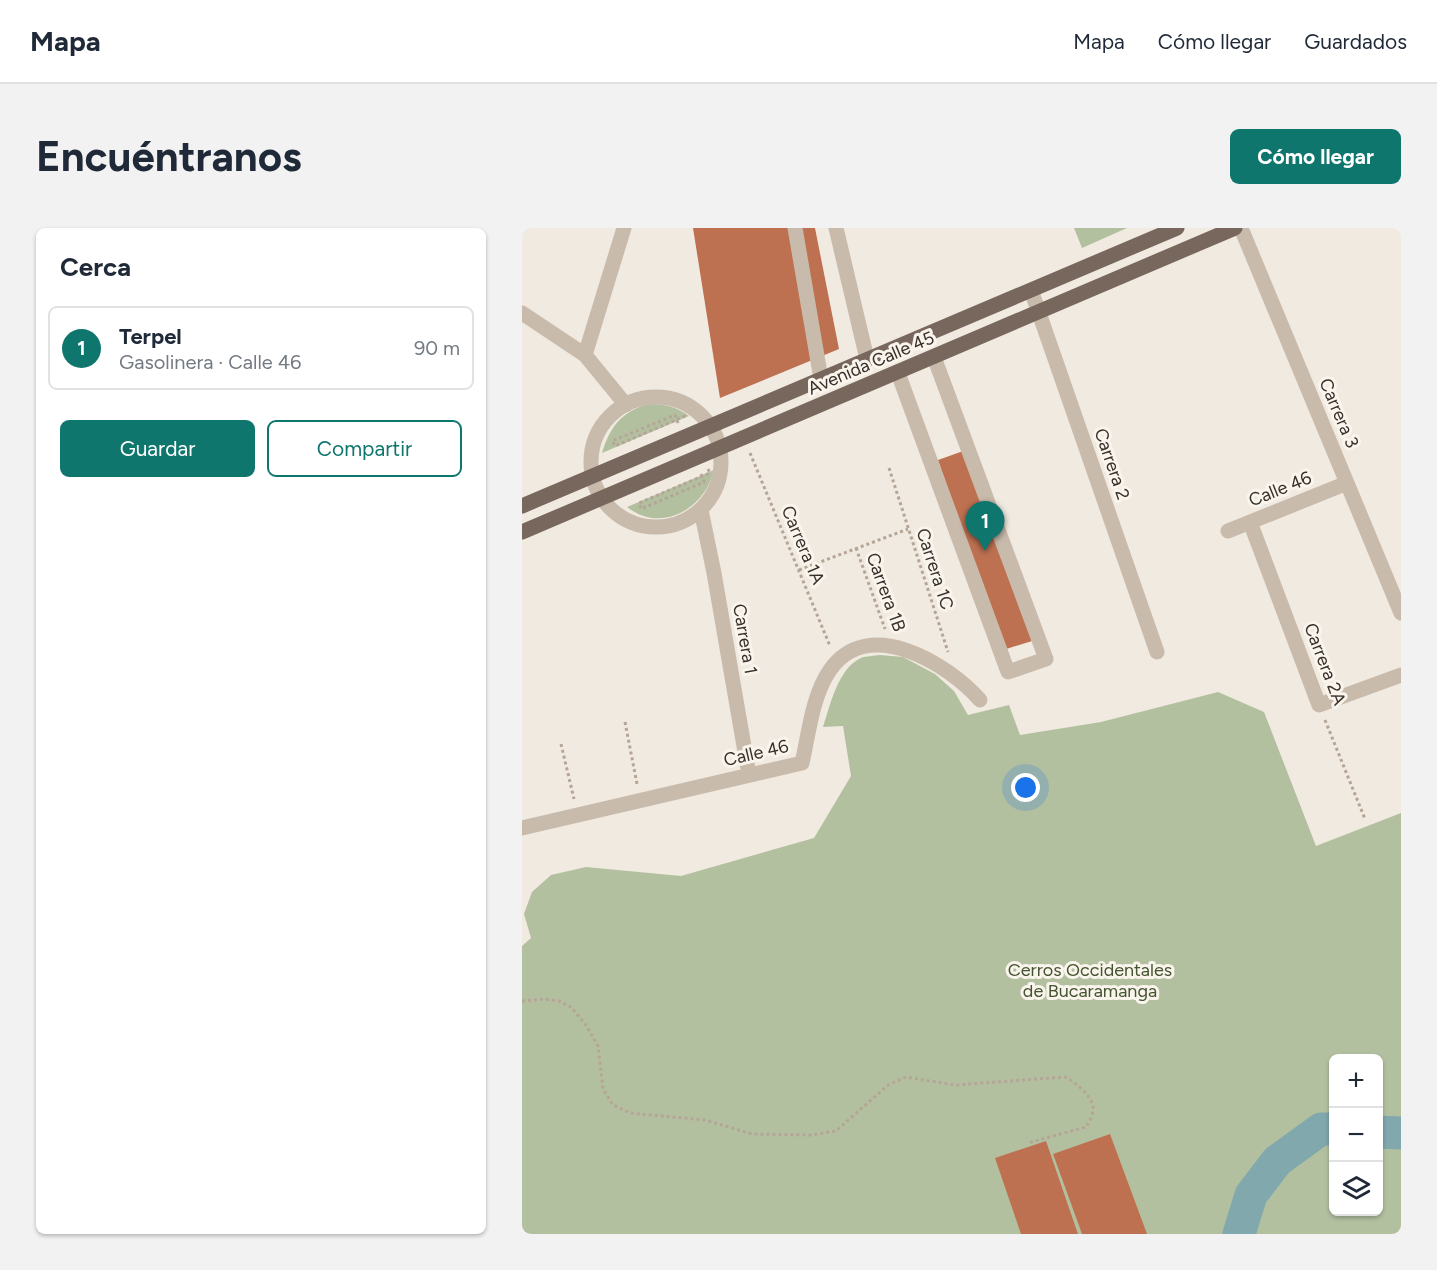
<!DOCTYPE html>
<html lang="es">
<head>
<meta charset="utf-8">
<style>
  body { margin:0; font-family:Figtree,sans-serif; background:#f2f2f3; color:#1f2937 }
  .controls { position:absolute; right:18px; bottom:18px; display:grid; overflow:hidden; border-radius:9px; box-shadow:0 2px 4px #0004 }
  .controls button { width:54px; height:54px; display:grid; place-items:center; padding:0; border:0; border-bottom:2px solid #e0e1e3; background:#fff; color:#1f2937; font:30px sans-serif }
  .you { position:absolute; left:504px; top:560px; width:21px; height:21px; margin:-15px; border:4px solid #fff; border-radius:50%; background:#1a73e8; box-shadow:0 0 0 9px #1a73e833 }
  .badge { display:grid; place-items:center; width:39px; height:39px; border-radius:50%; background:#0f766e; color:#fff; font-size:20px; font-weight:700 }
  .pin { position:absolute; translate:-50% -50px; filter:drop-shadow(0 2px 3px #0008) }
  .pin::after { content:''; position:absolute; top:32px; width:21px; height:18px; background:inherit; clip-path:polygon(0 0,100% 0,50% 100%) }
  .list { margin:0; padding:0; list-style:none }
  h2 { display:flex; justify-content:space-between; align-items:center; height:78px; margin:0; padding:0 24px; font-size:26px }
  h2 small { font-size:20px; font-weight:400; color:#747a83 }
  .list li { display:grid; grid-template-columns:39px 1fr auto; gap:18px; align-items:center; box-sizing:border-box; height:84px; margin:0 12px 12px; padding:0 12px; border:2px solid #e0e1e3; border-radius:9px }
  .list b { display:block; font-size:22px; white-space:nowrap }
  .list p { margin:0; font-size:20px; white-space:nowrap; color:#747a83 }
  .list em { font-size:20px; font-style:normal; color:#747a83 }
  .actions { display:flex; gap:12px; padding:18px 24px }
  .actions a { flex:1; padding:14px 0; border:2px solid #0f766e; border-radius:9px; text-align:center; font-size:21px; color:#0f766e }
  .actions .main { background:#0f766e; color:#fff }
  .icon { flex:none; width:33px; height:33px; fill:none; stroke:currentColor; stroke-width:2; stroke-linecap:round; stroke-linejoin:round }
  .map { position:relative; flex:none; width:879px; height:1006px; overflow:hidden; border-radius:9px }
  header { display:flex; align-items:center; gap:36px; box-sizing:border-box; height:84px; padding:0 30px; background:#fff; border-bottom:2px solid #e0e1e3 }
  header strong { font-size:28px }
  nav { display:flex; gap:33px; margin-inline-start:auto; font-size:21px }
  .intro { display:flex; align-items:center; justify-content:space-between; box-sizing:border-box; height:144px; padding:0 36px }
  h1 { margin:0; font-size:42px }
  .button { padding:15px 27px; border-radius:9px; background:#0f766e; color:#fff; font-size:21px; font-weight:700 }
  main { display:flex; gap:36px; padding:0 36px }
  aside { flex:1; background:#fff; border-radius:9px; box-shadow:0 2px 4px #0004 }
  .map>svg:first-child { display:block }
  .green { fill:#b3c0a0; fill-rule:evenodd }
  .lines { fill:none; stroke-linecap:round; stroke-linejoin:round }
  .river { stroke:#80a8ad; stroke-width:33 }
  .building { fill:#be7151 }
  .path { stroke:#b5a596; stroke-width:3; stroke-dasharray:3 3; stroke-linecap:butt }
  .minor { stroke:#c9bbac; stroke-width:15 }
  .major { stroke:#78675d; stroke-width:15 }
  .labels { text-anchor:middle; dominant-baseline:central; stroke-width:6; stroke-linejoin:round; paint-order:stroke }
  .street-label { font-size:18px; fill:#382f2a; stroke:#f9f4ec }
  .park-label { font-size:18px; fill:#455430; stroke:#f9f4ec }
</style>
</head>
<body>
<header>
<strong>Mapa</strong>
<nav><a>Mapa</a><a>Cómo llegar</a><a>Guardados</a></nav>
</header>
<div class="intro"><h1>Encuéntranos</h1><a class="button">Cómo llegar</a></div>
<main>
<aside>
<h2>Cerca<small></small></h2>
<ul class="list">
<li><span class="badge">1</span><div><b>Terpel</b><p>Gasolinera · Calle 46</p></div><em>90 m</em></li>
</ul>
<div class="actions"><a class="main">Guardar</a><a>Compartir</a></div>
</aside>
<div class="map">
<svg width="879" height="1006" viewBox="0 0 879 1006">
  <rect width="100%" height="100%" fill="#f1eae0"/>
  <!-- green -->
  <path class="green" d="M552,0H605L560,20Z
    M126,176C143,176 153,178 167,188L80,225C88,199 99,184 126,176Z
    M192,242C183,281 139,306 105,279Z
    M358,427L381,429L413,446L432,463L446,487L487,477L498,507L579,494L696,464L742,484L794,618L879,585V1006H0V718L9,710L2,686L10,664L29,647L64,639L159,648L292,610L329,548L321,498L301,499C308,478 316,440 339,430C344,428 352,428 358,427ZM812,830H856V984H812Z"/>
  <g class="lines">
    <!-- river -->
    <path class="river" d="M856,904L879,905
      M717,1006L729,967L755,933L799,901H812"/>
  </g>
  <!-- building -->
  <path class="building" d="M171,0H293L317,121L198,170Z
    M444,222L510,413L481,422L416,232Z
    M588,906L625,1006H560L531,926Z
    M524,913L556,1006H499L473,930Z"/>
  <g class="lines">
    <!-- path -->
    <path class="path" d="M156,195L153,187L90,213L93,218L163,188L164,191
      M228,225L308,418
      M367,240L426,424
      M179,246L182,254L119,281L117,275L188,245L186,241
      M334,320L363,401
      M277,342L386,301
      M803,492L843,591
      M103,494L115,556
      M39,516L52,571
      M0,773L22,771L37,773L49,779L64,797L76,818L81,861L91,877L108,885L183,892L230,906L289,907L314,903L366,857L384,849L433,857L543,849C553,854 572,869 571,881C571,888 567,894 564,899L506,915"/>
    <!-- minor -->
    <path class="minor" d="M102,0L63,127L104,177
      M273,0L299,151
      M314,0L345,131
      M719,0L879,385
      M509,62L635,424
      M0,85L63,127
      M376,145L486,444L524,431L412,129
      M69 234a65 65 0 1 1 130 0a65 65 0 1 1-130 0Z
      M179,282L192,345L227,547
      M728,294L797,477L879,447
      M706,303L825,255
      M0,600L280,535C287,505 290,468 308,442C346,387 425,435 458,472"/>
    <!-- major -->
    <path class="major" d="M0,278L655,0
      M0,304L713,0"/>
  </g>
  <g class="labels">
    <!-- street labels -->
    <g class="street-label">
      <text transform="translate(349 135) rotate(-23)">Avenida Calle 45</text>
      <text transform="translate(817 185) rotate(67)">Carrera 3</text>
      <text transform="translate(590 236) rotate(71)">Carrera 2</text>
      <text transform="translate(758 261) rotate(-22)">Calle 46</text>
      <text transform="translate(281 317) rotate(67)">Carrera 1A</text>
      <text transform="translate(413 341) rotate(72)">Carrera 1C</text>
      <text transform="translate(364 364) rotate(70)">Carrera 1B</text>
      <text transform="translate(223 411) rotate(80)">Carrera 1</text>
      <text transform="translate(803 436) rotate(69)">Carrera 2A</text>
      <text transform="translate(234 525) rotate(-13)">Calle 46</text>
    </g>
    <!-- park labels -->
    <g class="park-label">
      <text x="568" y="742">Cerros Occidentales<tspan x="568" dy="21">de Bucaramanga</tspan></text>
    </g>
  </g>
</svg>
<div class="controls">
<button>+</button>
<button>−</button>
<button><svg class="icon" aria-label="layers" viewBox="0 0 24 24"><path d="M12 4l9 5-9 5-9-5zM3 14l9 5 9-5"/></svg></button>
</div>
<div class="you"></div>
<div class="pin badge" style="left:463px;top:323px">1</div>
</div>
</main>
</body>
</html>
